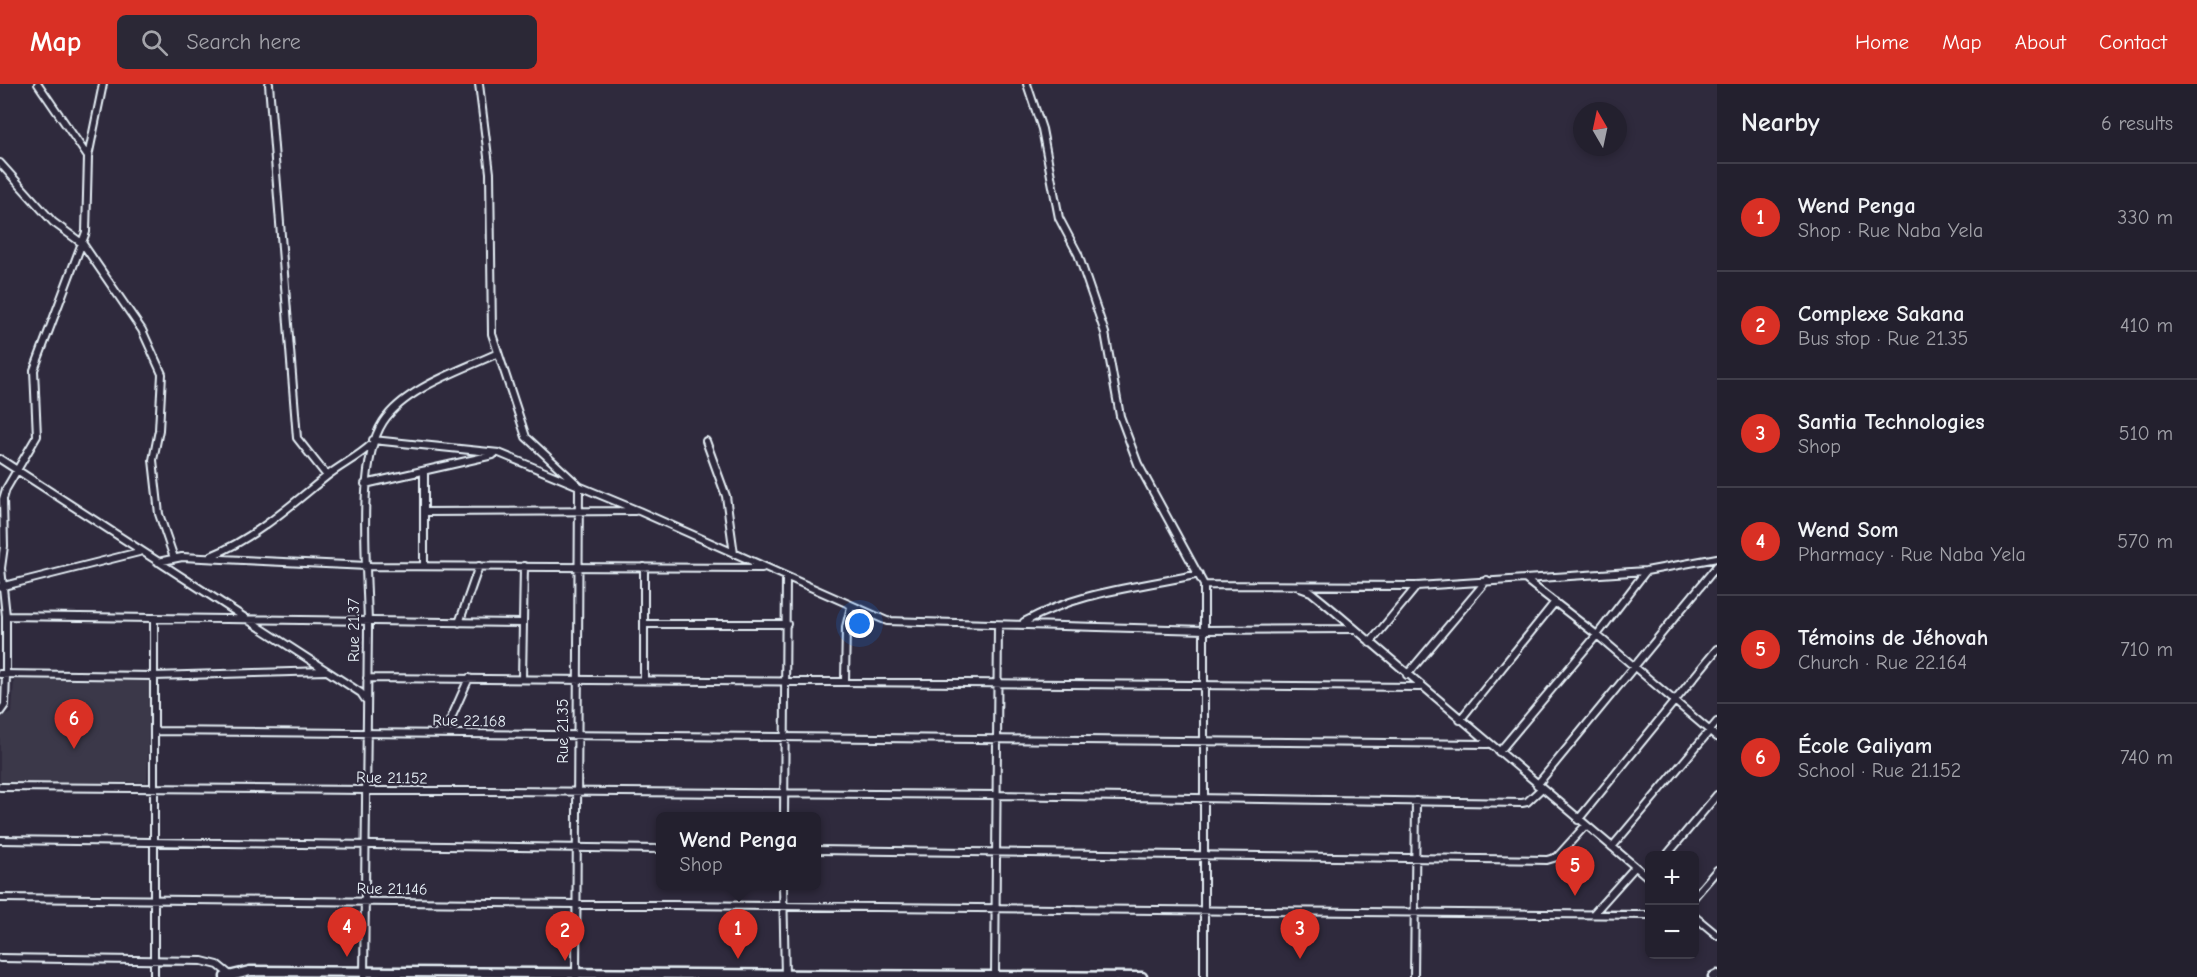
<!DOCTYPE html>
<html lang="en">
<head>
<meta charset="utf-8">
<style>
  body { margin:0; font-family:"Comic Neue",sans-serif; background:#2b2836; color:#f1f3f6 }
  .controls { position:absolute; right:18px; bottom:18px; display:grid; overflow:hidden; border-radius:9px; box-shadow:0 3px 9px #0003 }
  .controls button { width:54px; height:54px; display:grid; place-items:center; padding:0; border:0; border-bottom:2px solid #403e4a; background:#23202e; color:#f1f3f6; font:30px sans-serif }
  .compass { position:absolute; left:1573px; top:18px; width:54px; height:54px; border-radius:50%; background:#23202e; box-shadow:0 3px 9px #0003; rotate:351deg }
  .you { position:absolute; left:860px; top:540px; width:21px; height:21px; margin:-15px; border:4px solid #fff; border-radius:50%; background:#1a73e8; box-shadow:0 0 0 9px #1a73e833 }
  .badge { display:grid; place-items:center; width:39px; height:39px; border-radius:50%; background:#d93025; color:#fff; font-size:20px; font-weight:700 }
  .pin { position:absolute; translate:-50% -50px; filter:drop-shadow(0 2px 3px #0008) }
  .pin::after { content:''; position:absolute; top:32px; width:21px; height:18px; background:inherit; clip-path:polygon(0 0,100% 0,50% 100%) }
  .popup { position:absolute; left:656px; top:728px; width:165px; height:78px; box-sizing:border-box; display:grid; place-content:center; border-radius:9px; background:#23202e; filter:drop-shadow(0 2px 4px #0005); font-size:20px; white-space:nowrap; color:#a3a3aa }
  .popup b { font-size:22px; color:#f1f3f6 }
  .popup::after { content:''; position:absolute; left:50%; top:100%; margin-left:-12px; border:12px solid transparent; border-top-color:#23202e }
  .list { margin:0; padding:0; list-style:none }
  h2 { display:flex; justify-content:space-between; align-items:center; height:78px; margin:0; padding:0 24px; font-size:26px }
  h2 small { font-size:20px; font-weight:400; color:#a3a3aa }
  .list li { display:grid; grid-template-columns:39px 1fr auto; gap:18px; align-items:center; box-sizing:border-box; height:108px; padding:0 24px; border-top:2px solid #403e4a }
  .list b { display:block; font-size:22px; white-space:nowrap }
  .list p { margin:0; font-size:20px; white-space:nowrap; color:#a3a3aa }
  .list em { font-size:20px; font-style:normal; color:#a3a3aa }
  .icon { flex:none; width:33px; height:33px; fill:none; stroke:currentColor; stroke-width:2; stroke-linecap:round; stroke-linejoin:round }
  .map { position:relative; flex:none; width:1717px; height:893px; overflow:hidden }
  header { display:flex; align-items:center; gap:36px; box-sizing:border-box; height:84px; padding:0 30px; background:#d93025; color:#fff }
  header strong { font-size:28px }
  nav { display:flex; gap:33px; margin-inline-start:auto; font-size:21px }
  .search { width:420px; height:54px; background:#2b2836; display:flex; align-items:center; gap:15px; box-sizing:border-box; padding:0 21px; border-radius:9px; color:#a3a3aa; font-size:22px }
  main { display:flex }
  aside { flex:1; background:#23202e }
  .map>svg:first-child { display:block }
  .built { fill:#3b3749 }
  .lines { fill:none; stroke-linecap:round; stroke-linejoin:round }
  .street-casing { stroke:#e8f1f8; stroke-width:10 }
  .secondary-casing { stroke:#e8f1f8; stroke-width:13 }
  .street { stroke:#2f2a3d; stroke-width:6 }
  .secondary { stroke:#2f2a3d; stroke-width:8 }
  .labels { text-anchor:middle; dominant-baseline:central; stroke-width:4.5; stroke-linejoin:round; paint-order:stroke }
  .street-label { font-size:16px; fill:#e8f1f8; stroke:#2f2a3d }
</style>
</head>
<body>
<header>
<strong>Map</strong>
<div class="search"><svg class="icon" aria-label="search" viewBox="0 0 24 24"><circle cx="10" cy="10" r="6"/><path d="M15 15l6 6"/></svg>Search here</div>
<nav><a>Home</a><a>Map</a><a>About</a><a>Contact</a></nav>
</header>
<main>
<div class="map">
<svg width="1717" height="893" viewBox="0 0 1717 893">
  <rect width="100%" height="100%" fill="#2f2a3d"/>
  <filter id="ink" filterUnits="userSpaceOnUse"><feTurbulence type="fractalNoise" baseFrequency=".0167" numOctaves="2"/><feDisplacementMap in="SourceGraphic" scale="12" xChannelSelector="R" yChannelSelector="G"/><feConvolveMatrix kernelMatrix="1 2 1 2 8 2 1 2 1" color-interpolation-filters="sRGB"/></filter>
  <g filter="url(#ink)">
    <!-- built -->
    <path class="built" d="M151,595L147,698H0V633L12,629L14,596Z"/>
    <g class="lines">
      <!-- street casing -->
      <g class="street-casing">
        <path id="street" d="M269,0L297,354L327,392
          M479,0L490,89L492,250L526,353L579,402L576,893
          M1027,0L1042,45L1059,134L1078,170L1105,249L1120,332L1138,380L1204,501V893
          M88,73L103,0
          M0,79L53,138L83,160L142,246L162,290L159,346L153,376L159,430L174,474
          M373,356L499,369L639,427L887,537L1205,546L1353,545
          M706,357L726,412L734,470
          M0,375L361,609L365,615
          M365,400L493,371
          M424,428L635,427
          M211,472C255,454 291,421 327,392C341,381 358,373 372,360
          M158,478L182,473L367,482L762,484
          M424,481V389
          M1526,496L1597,551L1717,653
          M1204,501L1417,502L1646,487L1717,474
          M0,503L139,468
          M1300,504L1311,508L1327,521L1650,795
          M6,532L522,539
          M1024,538C1083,506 1136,504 1199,490
          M459,539L479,482
          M645,540H787
          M1370,559L1417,502
          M0,590L154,592L326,587
          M1407,591L1487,496
          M367,594L1420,603
          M522,595L524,482
          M644,596V483
          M845,597L846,543L851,523
          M0,628L5,621L6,590V532L1,484L4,462L3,415L6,405L37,352L34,286L86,148L88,73L38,0
          M1460,636L1555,518
          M154,647L1488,660
          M444,650L469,594
          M1499,668L1597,551L1646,487
          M1537,701L1717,482
          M0,703L997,711L1522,719L1527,718L1541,705
          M784,732L786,493
          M1578,736L1717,565
          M0,756L660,765
          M1612,763L1717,638
          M816,766L1547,776L1557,773L1585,742
          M1666,772L1717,711
          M783,802L785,892
          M1694,813L1717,786
          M0,814L1650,831
          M1594,829L1635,783
          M1694,832L1717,851
          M0,874L202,877L218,881L229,890
          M154,893V534
          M364,893C366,777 366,660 368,544C368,490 355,381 383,338C405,304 462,286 498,269
          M995,893L998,541
          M1414,893L1416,717"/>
      </g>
      <!-- secondary casing -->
      <g class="secondary-casing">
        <path id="secondary" d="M225,893L250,887L1142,893
          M1713,893L1717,891"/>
      </g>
      <!-- street -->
      <use href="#street" class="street"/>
      <!-- secondary -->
      <use href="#secondary" class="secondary"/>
    </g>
  </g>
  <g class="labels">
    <!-- street labels -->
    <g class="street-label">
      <text transform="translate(354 546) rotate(-90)">Rue 21.37</text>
      <text transform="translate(469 637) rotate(1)">Rue 22.168</text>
      <text transform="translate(563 647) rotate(-90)">Rue 21.35</text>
      <text transform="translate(392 694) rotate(1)">Rue 21.152</text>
      <text transform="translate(392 805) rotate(1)">Rue 21.146</text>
    </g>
  </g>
</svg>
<div class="controls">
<button>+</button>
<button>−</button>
</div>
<svg class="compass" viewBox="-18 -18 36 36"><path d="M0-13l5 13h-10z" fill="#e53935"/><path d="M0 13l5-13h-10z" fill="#a3a3aa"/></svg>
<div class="you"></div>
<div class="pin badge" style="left:738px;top:875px">1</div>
<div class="popup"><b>Wend Penga</b>Shop</div>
<div class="pin badge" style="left:565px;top:877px">2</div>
<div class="pin badge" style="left:1300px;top:875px">3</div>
<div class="pin badge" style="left:347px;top:873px">4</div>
<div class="pin badge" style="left:1575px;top:812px">5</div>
<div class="pin badge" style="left:74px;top:665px">6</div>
</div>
<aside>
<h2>Nearby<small>6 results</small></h2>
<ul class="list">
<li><span class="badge">1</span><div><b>Wend Penga</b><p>Shop · Rue Naba Yela</p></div><em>330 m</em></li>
<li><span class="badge">2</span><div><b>Complexe Sakana</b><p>Bus stop · Rue 21.35</p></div><em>410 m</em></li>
<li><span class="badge">3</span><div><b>Santia Technologies</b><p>Shop</p></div><em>510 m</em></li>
<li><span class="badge">4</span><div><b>Wend Som</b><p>Pharmacy · Rue Naba Yela</p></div><em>570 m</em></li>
<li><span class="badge">5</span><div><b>Témoins de Jéhovah</b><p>Church · Rue 22.164</p></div><em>710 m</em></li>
<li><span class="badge">6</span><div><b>École Galiyam</b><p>School · Rue 21.152</p></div><em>740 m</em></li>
</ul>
</aside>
</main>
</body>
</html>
